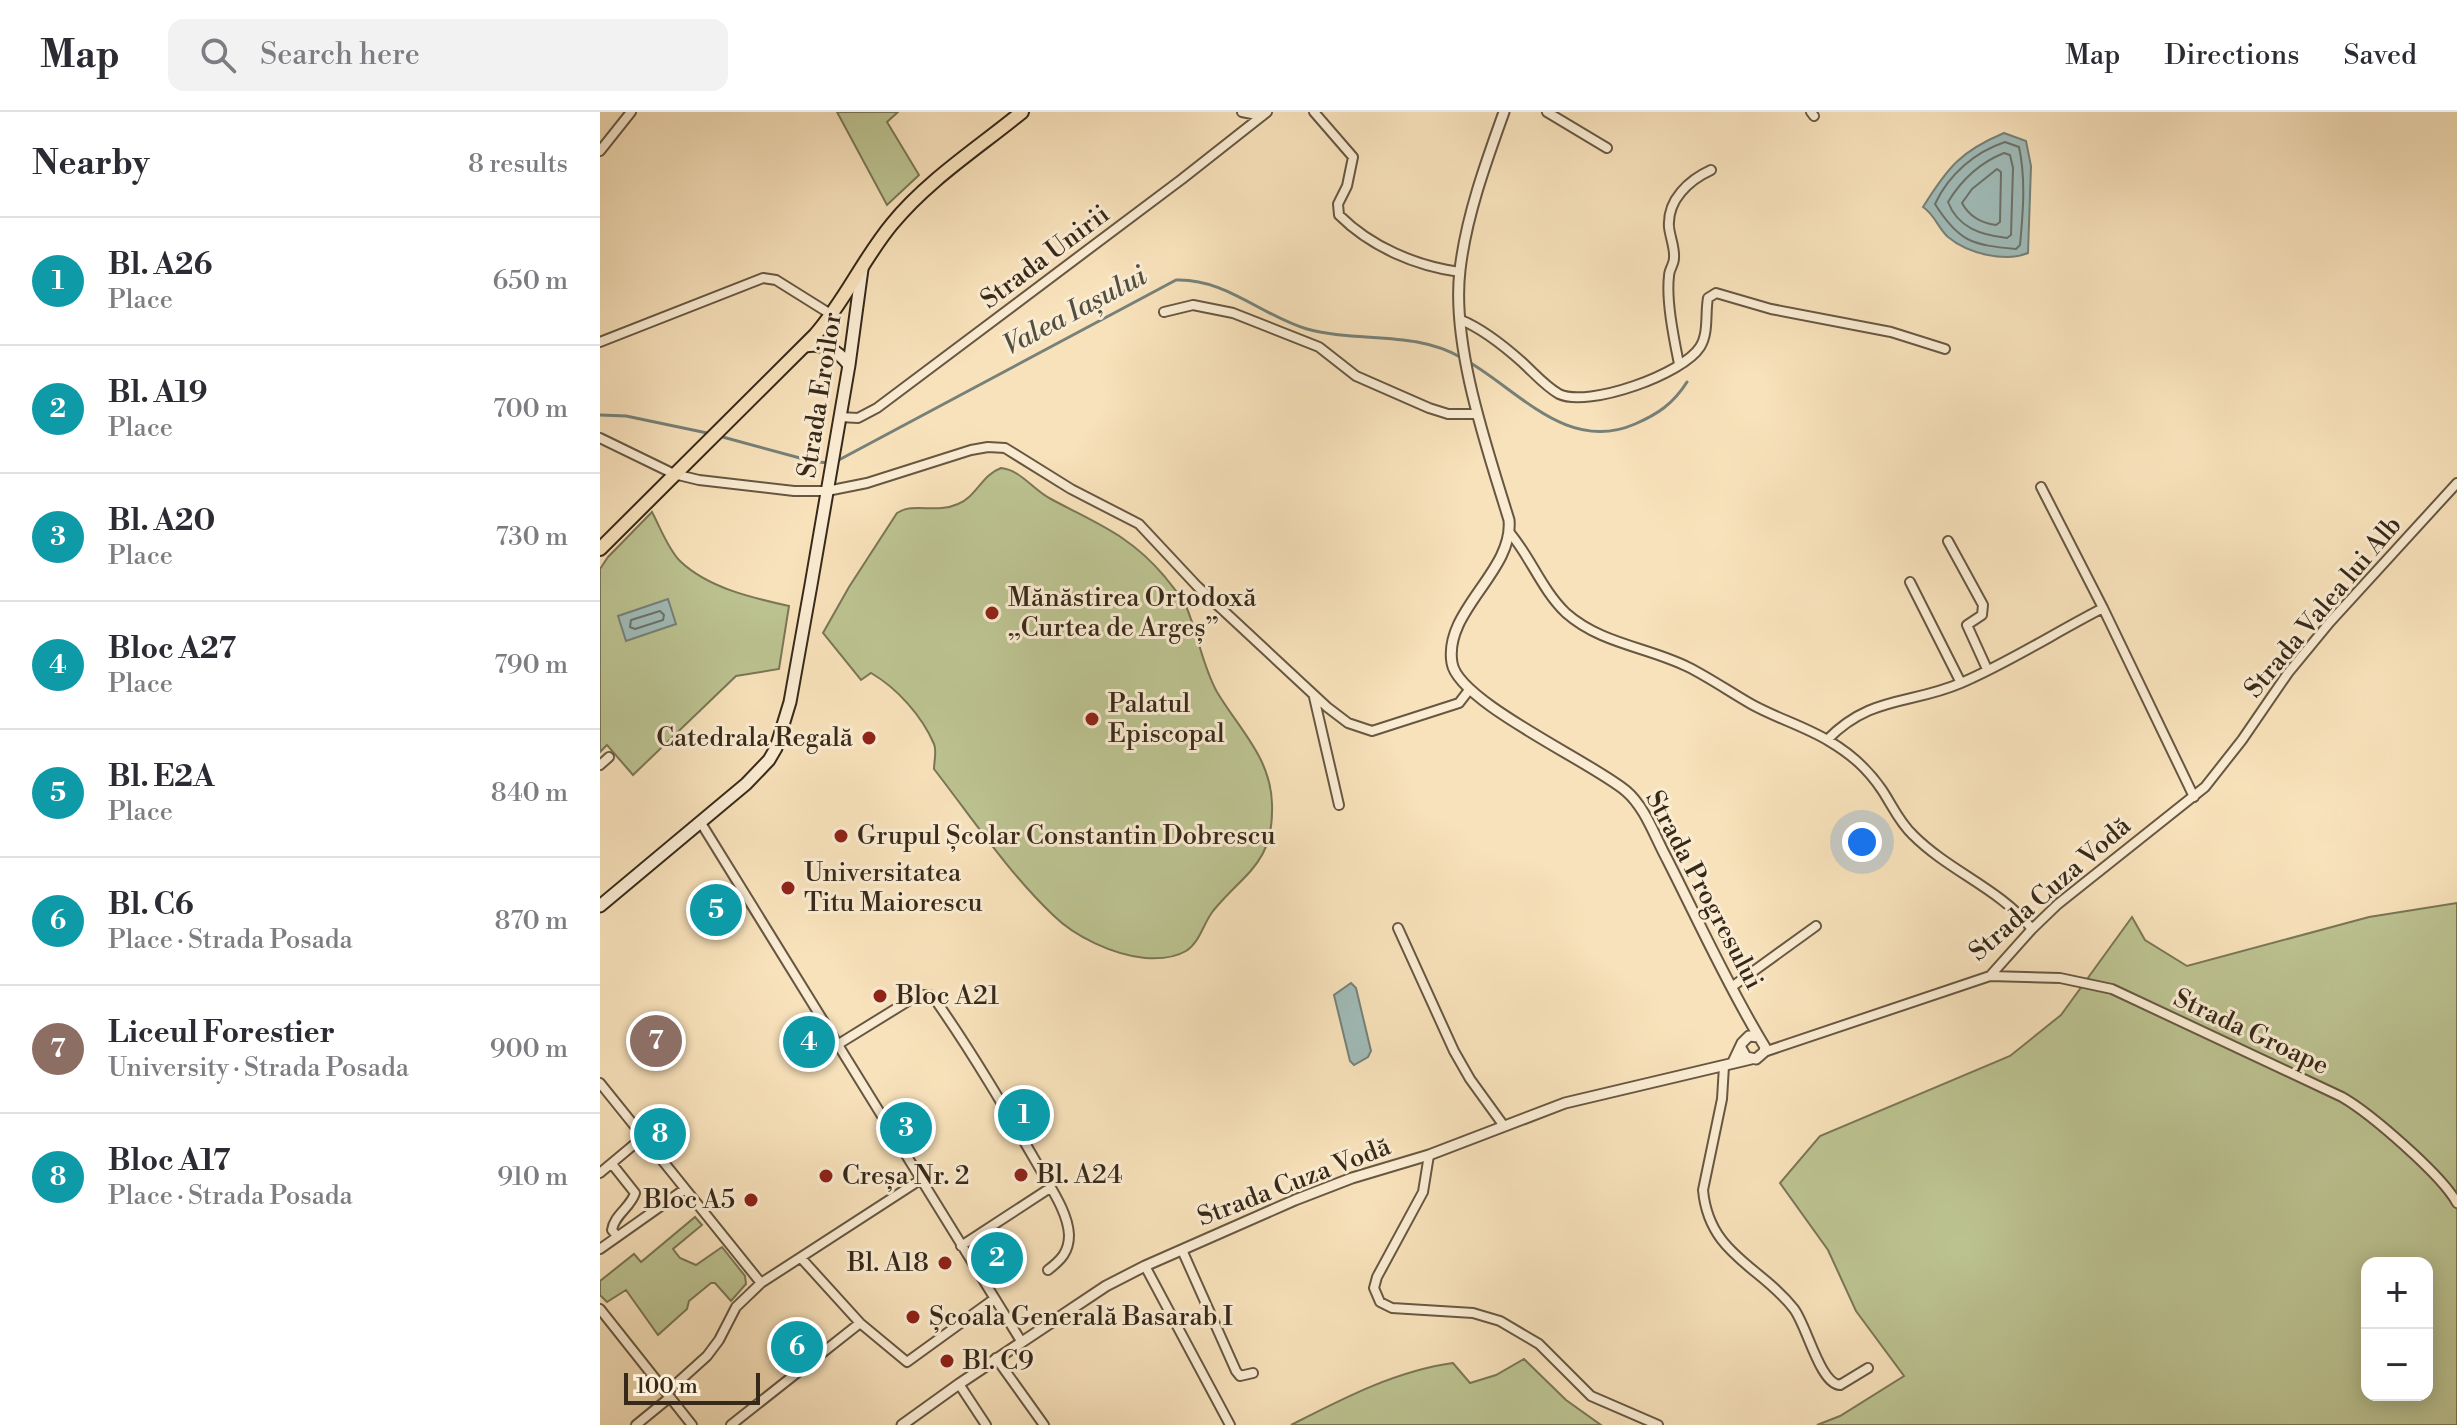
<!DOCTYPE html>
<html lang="en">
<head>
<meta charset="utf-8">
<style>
  body { margin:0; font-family:"Libre Bodoni",serif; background:#f2f2f3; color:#2b2b33 }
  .controls { position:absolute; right:24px; bottom:24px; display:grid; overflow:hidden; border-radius:16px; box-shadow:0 4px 20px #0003 }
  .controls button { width:72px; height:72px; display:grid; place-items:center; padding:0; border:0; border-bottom:2px solid #e1e1e2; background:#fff; color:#2b2b33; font:40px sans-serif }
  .scale { position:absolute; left:24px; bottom:20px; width:136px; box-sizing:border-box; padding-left:8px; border:4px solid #37291a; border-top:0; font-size:22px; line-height:28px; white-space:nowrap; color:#37291a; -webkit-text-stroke:6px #faecd3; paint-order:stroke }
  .you { position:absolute; left:1262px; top:730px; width:28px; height:28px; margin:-20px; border:6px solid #fff; border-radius:50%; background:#1a73e8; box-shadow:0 0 0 12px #1a73e833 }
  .badge { display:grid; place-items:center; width:52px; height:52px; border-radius:50%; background:#0b8043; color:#fff; font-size:26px; font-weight:700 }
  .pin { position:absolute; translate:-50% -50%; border:4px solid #fff; box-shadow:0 2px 8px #0006 }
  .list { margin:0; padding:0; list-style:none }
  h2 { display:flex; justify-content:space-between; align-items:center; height:104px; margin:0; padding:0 32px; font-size:34px }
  h2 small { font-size:26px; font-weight:400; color:#7c7c81 }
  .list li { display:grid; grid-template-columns:52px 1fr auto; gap:24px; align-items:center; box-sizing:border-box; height:128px; padding:0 32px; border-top:2px solid #e1e1e2 }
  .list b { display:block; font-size:30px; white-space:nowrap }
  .list p { margin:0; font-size:26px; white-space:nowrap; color:#7c7c81 }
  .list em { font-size:26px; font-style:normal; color:#7c7c81 }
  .icon { flex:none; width:44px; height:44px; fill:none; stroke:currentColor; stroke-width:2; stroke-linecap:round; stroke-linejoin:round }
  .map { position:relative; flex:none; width:1857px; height:1313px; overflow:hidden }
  header { display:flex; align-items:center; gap:48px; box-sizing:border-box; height:112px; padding:0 40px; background:#fff; border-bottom:2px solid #e1e1e2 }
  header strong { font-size:38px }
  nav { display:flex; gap:44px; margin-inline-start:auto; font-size:28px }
  .search { width:560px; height:72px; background:#f2f2f3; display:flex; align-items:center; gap:20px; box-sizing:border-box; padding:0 28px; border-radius:16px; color:#7c7c81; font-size:30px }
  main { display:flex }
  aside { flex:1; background:#fff }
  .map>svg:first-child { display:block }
  .green { fill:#bcc391; stroke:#7a7656; stroke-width:2; fill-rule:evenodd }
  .water { fill:#a0bcb9; stroke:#768179; stroke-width:2 }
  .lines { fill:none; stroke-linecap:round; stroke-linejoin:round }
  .shore { stroke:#6c726a; stroke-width:2 }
  .stream { stroke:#768179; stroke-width:3 }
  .minor-casing { stroke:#675742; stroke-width:12 }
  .tertiary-casing { stroke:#675742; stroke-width:13 }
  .secondary-casing { stroke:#37291a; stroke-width:15 }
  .primary-casing { stroke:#37291a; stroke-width:16 }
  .minor { stroke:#faecd3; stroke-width:8 }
  .tertiary { stroke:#faecd3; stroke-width:9 }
  .secondary { stroke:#faecd3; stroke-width:11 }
  .primary { stroke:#f8e2bb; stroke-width:12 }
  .poi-dot { fill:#8f2418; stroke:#faecd3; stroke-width:3 }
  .labels { text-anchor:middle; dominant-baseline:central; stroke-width:6; stroke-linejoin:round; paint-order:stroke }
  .street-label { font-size:26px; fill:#37291a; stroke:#faecd3 }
  .poi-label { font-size:26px; fill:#37291a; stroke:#faecd3; text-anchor:start }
  .water-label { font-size:28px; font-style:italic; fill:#514e42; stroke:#faecd3 }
</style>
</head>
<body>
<header>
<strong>Map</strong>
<div class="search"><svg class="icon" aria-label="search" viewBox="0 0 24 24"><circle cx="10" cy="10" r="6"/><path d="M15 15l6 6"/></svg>Search here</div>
<nav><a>Map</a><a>Directions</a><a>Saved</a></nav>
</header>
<main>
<aside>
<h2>Nearby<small>8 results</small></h2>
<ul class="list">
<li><span class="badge" style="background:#0f9aa8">1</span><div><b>Bl. A26</b><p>Place</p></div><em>650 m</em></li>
<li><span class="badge" style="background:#0f9aa8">2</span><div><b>Bl. A19</b><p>Place</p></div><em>700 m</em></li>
<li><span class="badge" style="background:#0f9aa8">3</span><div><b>Bl. A20</b><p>Place</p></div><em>730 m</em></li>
<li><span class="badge" style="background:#0f9aa8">4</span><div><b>Bloc A27</b><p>Place</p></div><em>790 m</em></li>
<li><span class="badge" style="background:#0f9aa8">5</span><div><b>Bl. E2A</b><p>Place</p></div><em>840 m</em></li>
<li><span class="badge" style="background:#0f9aa8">6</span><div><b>Bl. C6</b><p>Place · Strada Posada</p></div><em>870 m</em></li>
<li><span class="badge" style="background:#8d6e63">7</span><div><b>Liceul Forestier</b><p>University · Strada Posada</p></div><em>900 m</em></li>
<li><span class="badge" style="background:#0f9aa8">8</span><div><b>Bloc A17</b><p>Place · Strada Posada</p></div><em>910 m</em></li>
</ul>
</aside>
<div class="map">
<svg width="1857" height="1313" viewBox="0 0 1857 1313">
  <rect width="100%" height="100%" fill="#f8e2bb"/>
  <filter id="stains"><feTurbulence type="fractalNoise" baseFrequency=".0025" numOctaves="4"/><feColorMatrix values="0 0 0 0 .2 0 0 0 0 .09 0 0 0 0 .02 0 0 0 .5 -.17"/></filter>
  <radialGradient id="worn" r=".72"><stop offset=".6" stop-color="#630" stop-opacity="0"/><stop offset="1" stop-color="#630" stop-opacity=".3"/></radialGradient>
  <!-- green -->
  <path class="green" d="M237,0H298L287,10L319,63L287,93Z
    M401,356C421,358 433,378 451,387C497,412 530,423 565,465C572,474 581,484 586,494C598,522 602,553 617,580C639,617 671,646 672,692C674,752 645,760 613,799C603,812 600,830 586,839C574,846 558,847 545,846C514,843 475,825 453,803C408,760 372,706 334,657C334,649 337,639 334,632C322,604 297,576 271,561L261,568L223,521L249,475L297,401C314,390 336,402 358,392C377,384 382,363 401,356Z
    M52,400C60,415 68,437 80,449C108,476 153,486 189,494L179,557L136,564L33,663L7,633L0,640V457L8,445Z
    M1857,791V1313H1217L1240,1304L1304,1264L1256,1199L1228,1138L1180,1071L1220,1024L1410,944L1461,903L1532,805L1545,828L1587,854L1769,805ZM1767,1151H1827V1283H1767Z
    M95,1105L102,1113L73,1137L80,1146L96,1153L122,1135L145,1164L146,1172L131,1189L115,1171H111L89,1189L87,1197L58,1223L26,1178L7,1190L0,1183V1169L34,1142L41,1150Z
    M924,1247L966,1288L1001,1313H691C742,1287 795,1259 853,1251L870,1271L896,1263Z"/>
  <!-- water -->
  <path class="water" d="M1404,21L1426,29L1431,54L1428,141C1405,151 1367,141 1348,125C1338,116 1335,103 1323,95C1348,55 1361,39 1404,21Z
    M68,487L76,512L26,529L18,504Z
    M751,871L756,876L771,939L768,945L754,953L750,949L734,883Z"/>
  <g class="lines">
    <!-- shore -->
    <path class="shore" d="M1405,30L1419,35C1426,67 1423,101 1420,133L1416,137C1372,133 1359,130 1335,92C1349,62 1375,40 1405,30Z
      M1404,41L1410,43L1413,56L1411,123L1407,126C1381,123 1358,116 1348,90C1362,67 1379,51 1404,41Z
      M1397,57L1401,60L1400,110L1396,113C1381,111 1369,104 1362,91L1372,77Z
      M60,499L64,503L63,508L35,517L30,515L31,508Z"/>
    <!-- stream -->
    <path class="stream" d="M869,250C921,281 969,341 1035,312C1058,302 1073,292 1087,270
      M0,303L26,304L112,322
      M119,324L211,349L228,351
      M235,350L576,168C625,166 662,204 707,217C758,231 815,218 862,246"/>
    <!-- minor casing -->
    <g class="minor-casing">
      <path id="minor" d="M642,0L662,4
        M714,0L753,45L747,74L738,92L739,103C771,135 816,154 860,160
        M947,0L1007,36
        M1211,0L1214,4
        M0,39L31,0
        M564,200L593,193L633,201L719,235L756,264L829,296L848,302H877
        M861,208C883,217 904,234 922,250C934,261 945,274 959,282C989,296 1083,262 1100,235C1109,221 1105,201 1108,186L1116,181L1171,197L1291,220L1345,237
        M0,230L163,166L176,168L232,203
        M1079,252C1074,227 1066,189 1069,164C1069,157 1074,153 1074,146C1075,136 1070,125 1069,115C1067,88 1089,68 1111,58
        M240,305L258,306L277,296L582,67L667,0
        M0,326L74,362L99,368L194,379H227L267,371L371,338L388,335L405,336L471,377L539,412L597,474L727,595L748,611L772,619L859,591L869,578
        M1441,375L1503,496L1594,685
        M910,421C931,446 942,478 966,501C1001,532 1048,535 1088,555C1110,566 1130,580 1151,592C1176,606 1204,614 1229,629C1251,642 1267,656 1282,678C1292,693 1299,710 1313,723C1350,760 1399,776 1432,817
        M1348,429L1383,493L1382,503L1367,513L1387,557
        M1310,470L1361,571
        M714,585L739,693
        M1227,628C1271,583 1310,593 1361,571C1410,550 1456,520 1503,496
        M0,653L9,645
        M101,711L421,1229
        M798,816L854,939L870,967L904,1014
        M1390,864L1460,866L1512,877L1742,985C1770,1001 1842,1063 1857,1091
        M1133,874L1216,814
        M237,933L318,883H330L334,886C372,940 406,998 439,1055C450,1075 468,1100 469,1123C469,1140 461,1148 448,1158
        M1164,940L1390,864L1432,817L1458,792L1605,675L1642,628L1688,561L1730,510L1857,371
        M1124,954L1122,987L1103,1078C1109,1143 1161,1154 1194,1197C1207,1214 1220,1272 1240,1273L1268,1256
        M0,971L161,1171
        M829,1043L823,1080L777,1165L774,1176L780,1190L792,1196L873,1201L900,1209L939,1232L991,1284L1058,1313
        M12,1052L35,1081C31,1095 14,1103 12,1118L17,1124
        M0,1061L43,1025
        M361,1134L450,1076
        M0,1137L85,1077
        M582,1138L636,1259L640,1264L653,1261
        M201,1146L260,1211L307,1250L394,1187
        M545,1154L630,1313
        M0,1197L92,1313
        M396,1246L444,1313
        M359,1272L386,1313
        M66,1281L107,1244L119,1228L136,1195L161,1171L320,1068
        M36,1313L69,1286
        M131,1313L260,1211"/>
    </g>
    <!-- tertiary casing -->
    <g class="tertiary-casing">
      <path id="tertiary" d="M904,0C886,50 866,105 860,158C851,233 887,336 909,408C914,459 843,499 852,551C858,590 992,650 1026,679C1045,695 1055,725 1067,747C1097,806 1125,868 1159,925
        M1133,950L1142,931L1149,924L1159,925L1165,935L1164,940L1156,947L1146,945L1141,936
        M302,1313L359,1272L506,1174L545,1154L695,1088L752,1066L829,1043L965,991L1151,947"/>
    </g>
    <!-- secondary casing -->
    <g class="secondary-casing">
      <path id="secondary" d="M205,234C225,231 237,238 249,253
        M0,794L146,672L169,648L176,636L190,590L211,473L249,253L262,157"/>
    </g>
    <!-- primary casing -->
    <g class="primary-casing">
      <path id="primary" d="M0,437L215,223C245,189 263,147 292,112C328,68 378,36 422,0"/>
    </g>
    <!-- minor -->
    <use href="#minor" class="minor"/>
    <!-- tertiary -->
    <use href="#tertiary" class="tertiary"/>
    <!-- secondary -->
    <use href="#secondary" class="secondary"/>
    <!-- primary -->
    <use href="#primary" class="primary"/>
  </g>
  <!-- markers -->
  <g class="poi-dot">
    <circle cx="392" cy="501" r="8"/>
    <circle cx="492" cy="607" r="8"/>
    <circle cx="269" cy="626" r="8"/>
    <circle cx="241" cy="724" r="8"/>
    <circle cx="188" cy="776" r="8"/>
    <circle cx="280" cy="884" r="8"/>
    <circle cx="421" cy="1063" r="8"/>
    <circle cx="226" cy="1064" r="8"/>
    <circle cx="151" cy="1088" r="8"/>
    <circle cx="345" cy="1151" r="8"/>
    <circle cx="313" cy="1205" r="8"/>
    <circle cx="347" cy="1249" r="8"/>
  </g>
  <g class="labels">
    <!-- street labels -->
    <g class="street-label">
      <text transform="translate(445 145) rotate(-37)">Strada Unirii</text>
      <text transform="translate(220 283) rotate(-81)">Strada Eroilor</text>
      <text transform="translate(1723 495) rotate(-50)">Strada Valea lui Alb</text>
      <text transform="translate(1450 777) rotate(-41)">Strada Cuza Vodă</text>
      <text transform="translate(1104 778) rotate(62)">Strada Progresului</text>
      <text transform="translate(1651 920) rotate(25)">Strada Groape</text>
      <text transform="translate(694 1070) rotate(-21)">Strada Cuza Vodă</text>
    </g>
    <!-- poi labels -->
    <g class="poi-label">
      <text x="408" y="486">Mănăstirea Ortodoxă<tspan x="408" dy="30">„Curtea de Argeș”</tspan></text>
      <text x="508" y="592">Palatul<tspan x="508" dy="30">Episcopal</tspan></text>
      <text x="253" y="626" text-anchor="end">Catedrala Regală</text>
      <text x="257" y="724">Grupul Școlar Constantin Dobrescu</text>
      <text x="204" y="761">Universitatea<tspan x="204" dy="30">Titu Maiorescu</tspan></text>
      <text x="296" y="884">Bloc A21</text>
      <text x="437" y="1063">Bl. A24</text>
      <text x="242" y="1064">Creșa Nr. 2</text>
      <text x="135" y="1088" text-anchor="end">Bloc A5</text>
      <text x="329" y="1151" text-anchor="end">Bl. A18</text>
      <text x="329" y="1205">Școala Generală Basarab I</text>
      <text x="363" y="1249">Bl. C9</text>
    </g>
    <!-- water labels -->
    <g class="water-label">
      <text transform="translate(475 199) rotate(-28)">Valea Iașului</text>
    </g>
  </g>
  <rect width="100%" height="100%" filter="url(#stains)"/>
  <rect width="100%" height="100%" fill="url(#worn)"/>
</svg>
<div class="controls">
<button>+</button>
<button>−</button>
</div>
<div class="scale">100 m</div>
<div class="you"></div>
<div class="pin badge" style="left:424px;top:1003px;background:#0f9aa8">1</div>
<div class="pin badge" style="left:397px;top:1146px;background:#0f9aa8">2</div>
<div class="pin badge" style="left:306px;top:1016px;background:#0f9aa8">3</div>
<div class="pin badge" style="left:209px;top:930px;background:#0f9aa8">4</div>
<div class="pin badge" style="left:116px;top:798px;background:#0f9aa8">5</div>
<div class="pin badge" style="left:197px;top:1235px;background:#0f9aa8">6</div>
<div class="pin badge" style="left:56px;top:929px;background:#8d6e63">7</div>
<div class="pin badge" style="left:60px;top:1022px;background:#0f9aa8">8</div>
</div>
</main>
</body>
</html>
